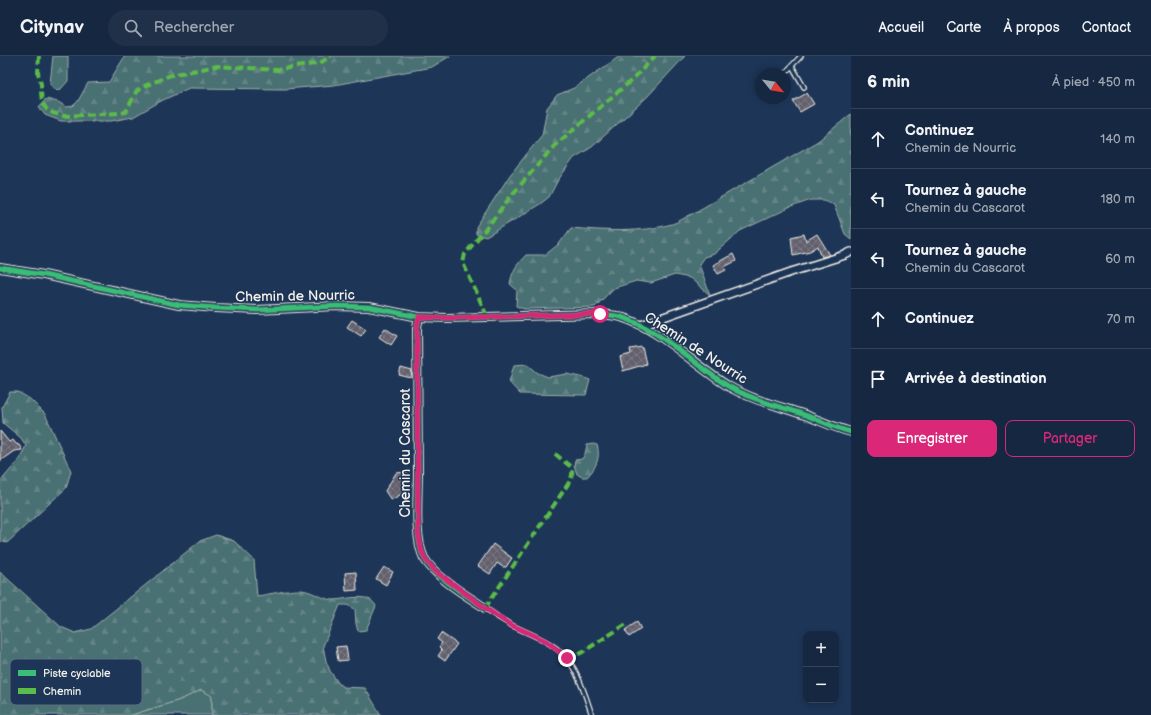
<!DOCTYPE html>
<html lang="fr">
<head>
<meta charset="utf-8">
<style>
  body { margin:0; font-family:"Balsamiq Sans",sans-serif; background:#1f3048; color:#f1f3f6 }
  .controls { position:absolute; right:12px; bottom:12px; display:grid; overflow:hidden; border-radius:8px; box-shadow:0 2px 6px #0003 }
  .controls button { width:36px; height:36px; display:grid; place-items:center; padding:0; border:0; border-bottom:1px solid #35445a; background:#162841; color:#f1f3f6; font:20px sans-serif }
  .compass { position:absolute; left:755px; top:12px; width:36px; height:36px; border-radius:50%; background:#162841; box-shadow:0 2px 6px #0003; rotate:120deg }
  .stop { position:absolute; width:12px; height:12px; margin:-9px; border:3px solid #db2777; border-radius:50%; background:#fff }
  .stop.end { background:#db2777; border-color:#fff; box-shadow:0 1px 4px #0008 }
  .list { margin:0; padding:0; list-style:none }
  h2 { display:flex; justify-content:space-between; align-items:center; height:52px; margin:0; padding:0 16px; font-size:17px }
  h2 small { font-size:13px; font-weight:400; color:#9ea6b1 }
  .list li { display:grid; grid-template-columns:26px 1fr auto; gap:12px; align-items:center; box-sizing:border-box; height:60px; padding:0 16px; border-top:1px solid #35445a }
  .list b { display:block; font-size:15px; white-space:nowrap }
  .list p { margin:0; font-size:13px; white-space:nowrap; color:#9ea6b1 }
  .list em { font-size:13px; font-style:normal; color:#9ea6b1 }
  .actions { display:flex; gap:8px; padding:12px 16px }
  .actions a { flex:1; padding:9px 0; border:1px solid #db2777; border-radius:8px; text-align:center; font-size:14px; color:#db2777 }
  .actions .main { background:#db2777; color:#fff }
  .icon { flex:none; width:22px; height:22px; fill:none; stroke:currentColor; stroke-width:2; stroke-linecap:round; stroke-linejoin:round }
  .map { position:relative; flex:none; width:851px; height:659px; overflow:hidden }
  header { display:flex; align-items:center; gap:24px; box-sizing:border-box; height:56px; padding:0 20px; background:#162841; border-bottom:1px solid #35445a }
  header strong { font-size:19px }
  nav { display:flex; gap:22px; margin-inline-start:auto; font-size:14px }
  .search { width:280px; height:36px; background:#1f3048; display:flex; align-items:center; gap:10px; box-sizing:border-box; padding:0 14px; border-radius:22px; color:#9ea6b1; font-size:15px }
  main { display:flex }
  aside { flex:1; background:#162841 }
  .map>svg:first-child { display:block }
  .green { fill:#496f72; stroke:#9eb0ad }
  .forest { fill:url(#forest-firs); stroke:#9eb0ad }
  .building { fill:url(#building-cross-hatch); stroke:#f4f1e8 }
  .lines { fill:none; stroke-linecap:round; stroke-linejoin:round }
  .lane-casing { stroke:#f4f1e8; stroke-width:6 }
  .street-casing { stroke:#f4f1e8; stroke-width:10 }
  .lane { stroke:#1d3557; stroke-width:3.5 }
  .street { stroke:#1d3557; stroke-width:7 }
  .quiet { stroke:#5cbc4b; stroke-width:4; stroke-dasharray:8 4; stroke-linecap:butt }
  .cycleway-casing { stroke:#1d3557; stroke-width:8 }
  .cycleway { stroke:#3abd76; stroke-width:5 }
  .route { stroke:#db2777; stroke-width:5 }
  .labels { text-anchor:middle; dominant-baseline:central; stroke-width:3; stroke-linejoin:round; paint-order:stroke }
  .street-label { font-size:14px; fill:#f4f1e8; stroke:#1d3557 }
  .key { fill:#1d3557; stroke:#5e6d82; stroke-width:1 }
  .key-label { font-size:11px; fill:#f4f1e8 }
</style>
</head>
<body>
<header>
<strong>Citynav</strong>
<div class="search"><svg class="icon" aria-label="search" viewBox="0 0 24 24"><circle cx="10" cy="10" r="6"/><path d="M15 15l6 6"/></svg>Rechercher</div>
<nav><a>Accueil</a><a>Carte</a><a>À propos</a><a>Contact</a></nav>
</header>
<main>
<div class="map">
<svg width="851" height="659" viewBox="0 0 851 659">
  <defs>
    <pattern id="forest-firs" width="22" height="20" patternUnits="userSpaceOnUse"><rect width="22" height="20" fill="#496f72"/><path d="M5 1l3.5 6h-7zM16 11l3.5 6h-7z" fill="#648486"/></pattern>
    <pattern id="building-cross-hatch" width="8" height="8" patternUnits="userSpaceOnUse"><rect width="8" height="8" fill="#62616d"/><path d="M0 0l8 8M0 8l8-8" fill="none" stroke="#797882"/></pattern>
  </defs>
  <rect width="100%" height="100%" fill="#1d3557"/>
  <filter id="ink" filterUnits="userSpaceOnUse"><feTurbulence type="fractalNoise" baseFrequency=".025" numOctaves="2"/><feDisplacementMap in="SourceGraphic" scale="8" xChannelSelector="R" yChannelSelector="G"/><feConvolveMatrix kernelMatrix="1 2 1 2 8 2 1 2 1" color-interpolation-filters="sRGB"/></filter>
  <g filter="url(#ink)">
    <!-- green -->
    <path class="green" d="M201,634L212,639V659H131L180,644Z"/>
    <!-- forest -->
    <path class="forest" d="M53,0H68V25L60,34L54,33L50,28Z
      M125,0H450L432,11L334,29L285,33L189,32L161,45L133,61L111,65H61L45,59L39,51L46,43L58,46L67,51L73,50L78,45L88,27L109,26Z
      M620,0H685L647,41L592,91L574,102L558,124L549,141L540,148L486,181L476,178V171L510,119L542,79L547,52L557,39L574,32Z
      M851,58V183L845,178L834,149L824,144H811L791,151L740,175L714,198L704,201L699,208L710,239L690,222L675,219L651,227L636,225L614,232L595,251L524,253L516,250L517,234L510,228C512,215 517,208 526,199H545L559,188L571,172C604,175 641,177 672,168C679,166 685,161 692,158L818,85Z
      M527,308L538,317L548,321L567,318L581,321L590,324L586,339L520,338L509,326L514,309Z
      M10,336H18L30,343L45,358L71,415L66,432L7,487L0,485V426L18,405L26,390L21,382L3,367L2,351Z
      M593,388L597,389C601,401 596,412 587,421H582L577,418L574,409L575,404L582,403L585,398L587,389Z
      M216,479L234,485L254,504L257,540C271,538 286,534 300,534C311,534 321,543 333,544C345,544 368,535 376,550L366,574L358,575L356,568L355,553L347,549H340L323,590L326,605L330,615L339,628L343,631L365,632L381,659H212V640L201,634L180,644L131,659H0V516L61,571L75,577L91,573L200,485Z"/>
    <!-- building -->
    <path class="building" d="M807,37L814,48L800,56L793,45Z
      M804,178L806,185L817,178L830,199L822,201L818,190L810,195L793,199L791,181Z
      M733,198L736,205L724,211L726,214L718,218L713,209Z
      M352,264L366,273L361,280L347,271Z
      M385,272L397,280L391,289L379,281Z
      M642,291L646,308L623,315L620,301L631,298L630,293Z
      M401,312L412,315L411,322L399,319Z
      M0,375L9,386L13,384L16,388L19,389L22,394L14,395L0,405Z
      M407,416V435L391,444L385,435L396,417Z
      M493,488L512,502L506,511H503L497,507L490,518L478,510Z
      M384,511L393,516L386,529L376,523Z
      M356,516L357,534L346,535L345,517Z
      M637,566L641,573L629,581L625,574Z
      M441,577L457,588L445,605L438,600L442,594L439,591L442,587L437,583Z
      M346,590L348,604L338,605L336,591Z"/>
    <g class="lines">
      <!-- lane casing -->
      <g class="lane-casing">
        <path id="lane" d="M792,10L804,31
          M784,18L801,0
          M485,552C493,558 502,564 511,569C532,579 558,587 571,608C581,623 586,642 592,659"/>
      </g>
      <!-- street casing -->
      <g class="street-casing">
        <path id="street" d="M0,212L44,219L179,249L216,252L257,254L337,250L369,251L419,261L447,262L599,258C606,259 614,259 621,261C662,274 692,308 728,330C752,344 779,350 805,359C821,365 835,372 851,376
          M419,261L417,271C417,320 418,369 418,417C418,440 414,482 424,502C436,522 466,539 485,552
          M641,269L791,216L845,199L851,196"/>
      </g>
      <!-- lane -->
      <use href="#lane" class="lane"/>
      <!-- street -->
      <use href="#street" class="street"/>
      <!-- quiet -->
      <path class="quiet" d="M39,0L38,17L41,28V36L42,46L47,54L53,57L64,60L120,57L126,56L136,36L142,31L171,19L217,10L277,14L320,7L331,0
        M487,260L463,207L465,198L473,188L485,174L511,140L554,90L633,23L655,0
        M485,552L568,428C571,423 574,417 571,411L554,397
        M567,603L581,597L628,567"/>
      <!-- cycleway casing -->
      <g class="cycleway-casing">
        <path id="cycleway" d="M0,212L44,219L179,249L216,252L257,254L337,250L369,251L419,261L447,262L599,258C606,259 614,259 621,261C662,274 692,308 728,330C752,344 779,350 805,359C821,365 835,372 851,376
          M419,261L417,271C417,320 418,369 418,417C418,440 414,482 424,502C436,522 466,539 485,552"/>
      </g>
      <!-- cycleway -->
      <use href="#cycleway" class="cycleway"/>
    </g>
  </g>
  <g class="lines" filter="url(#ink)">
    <!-- route -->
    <path class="route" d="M567,602L546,585L509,568L485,552L435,515L425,503L421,493L418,476L417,271L419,261L447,262L600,258"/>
  </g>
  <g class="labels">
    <!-- street labels -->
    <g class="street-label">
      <text transform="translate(295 240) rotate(-1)">Chemin de Nourric</text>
      <text transform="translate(696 292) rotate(33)">Chemin de Nourric</text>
      <text transform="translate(405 397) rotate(-90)">Chemin du Cascarot</text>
    </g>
  </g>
  <!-- legend -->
  <rect x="10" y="603" width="132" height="46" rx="6" class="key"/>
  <rect x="18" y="614" width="18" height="6" fill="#3abd76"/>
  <rect x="18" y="632" width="18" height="6" fill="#5cbc4b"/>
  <g class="key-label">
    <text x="43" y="621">Piste cyclable</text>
    <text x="43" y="639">Chemin</text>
  </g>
</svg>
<div class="controls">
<button>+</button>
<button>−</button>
</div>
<svg class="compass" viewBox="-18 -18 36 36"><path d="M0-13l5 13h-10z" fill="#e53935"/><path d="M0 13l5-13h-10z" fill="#9ea6b1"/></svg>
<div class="stop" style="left:600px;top:258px"></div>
<div class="stop end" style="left:567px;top:602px"></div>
</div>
<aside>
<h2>6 min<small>À pied · 450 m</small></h2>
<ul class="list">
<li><svg class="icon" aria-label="ahead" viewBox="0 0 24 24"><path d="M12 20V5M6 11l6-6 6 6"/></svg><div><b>Continuez</b><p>Chemin de Nourric</p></div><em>140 m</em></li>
<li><svg class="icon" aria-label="left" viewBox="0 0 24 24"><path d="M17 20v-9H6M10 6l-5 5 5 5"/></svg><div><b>Tournez à gauche</b><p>Chemin du Cascarot</p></div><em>180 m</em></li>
<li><svg class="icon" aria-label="left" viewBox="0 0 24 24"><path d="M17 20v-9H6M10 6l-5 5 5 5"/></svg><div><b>Tournez à gauche</b><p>Chemin du Cascarot</p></div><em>60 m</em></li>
<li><svg class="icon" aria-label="ahead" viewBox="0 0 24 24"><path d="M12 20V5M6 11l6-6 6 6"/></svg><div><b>Continuez</b></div><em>70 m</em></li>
<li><svg class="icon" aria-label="arrive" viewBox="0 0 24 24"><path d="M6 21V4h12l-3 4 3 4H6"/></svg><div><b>Arrivée à destination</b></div></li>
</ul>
<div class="actions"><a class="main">Enregistrer</a><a>Partager</a></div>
</aside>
</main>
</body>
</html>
